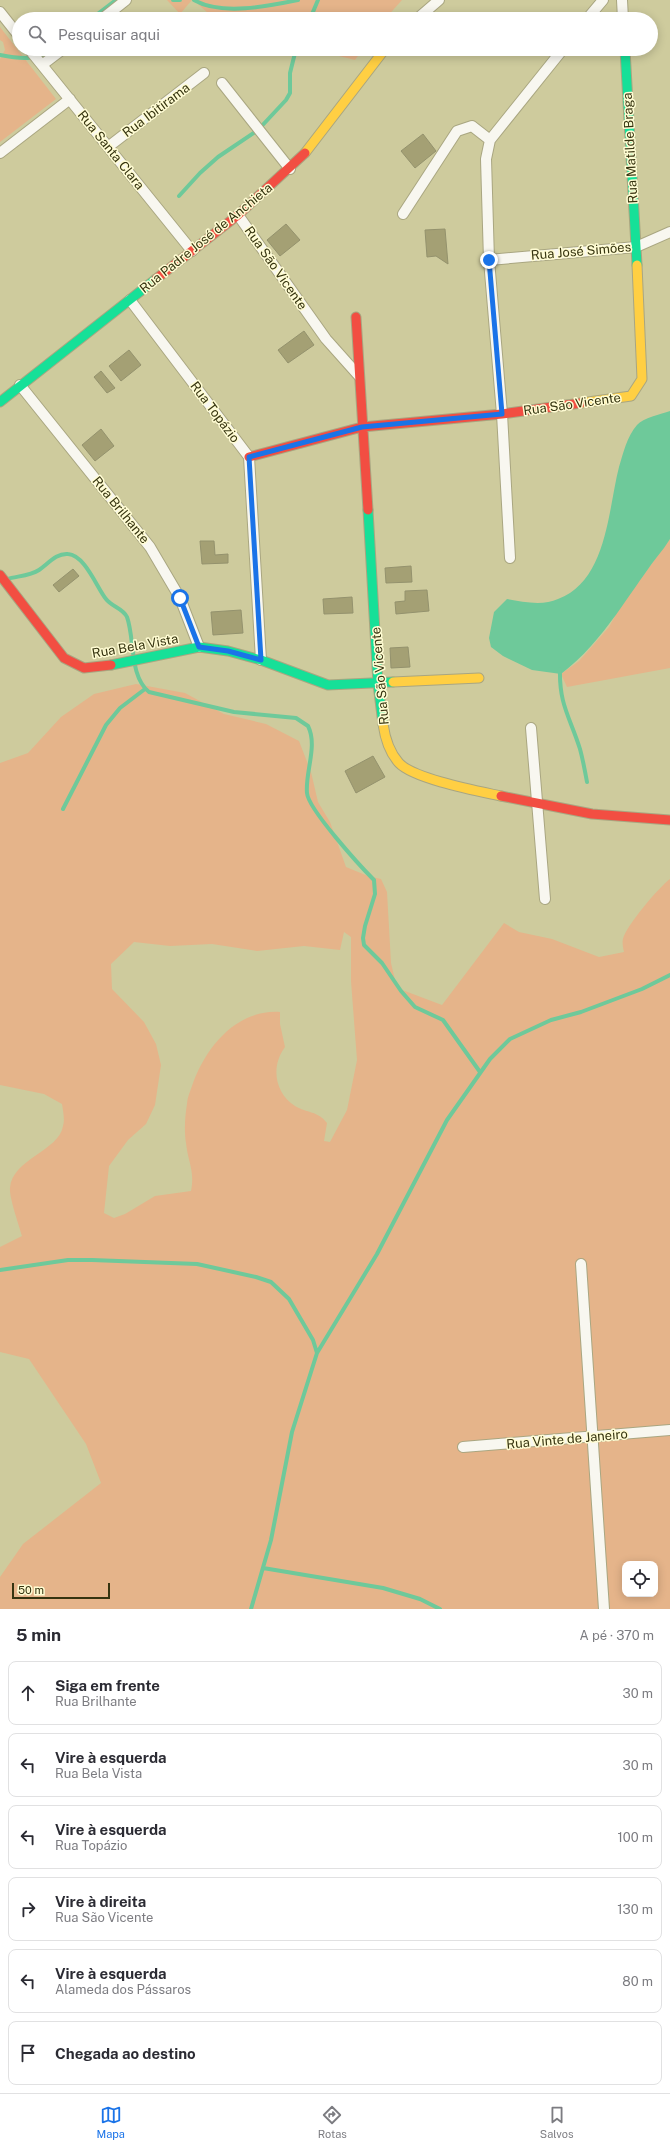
<!DOCTYPE html>
<html lang="pt">
<head>
<meta charset="utf-8">
<style>
  body { margin:0; font-family:"Public Sans",sans-serif; background:#f7f7f7; color:#2b2b33 }
  .controls { position:absolute; right:12px; bottom:12px; display:grid; overflow:hidden; border-radius:8px; box-shadow:0 2px 10px #0003 }
  .controls button { width:36px; height:36px; display:grid; place-items:center; padding:0; border:0; border-bottom:1px solid #e1e1e2; background:#fff; color:#2b2b33; font:20px sans-serif }
  .scale { position:absolute; left:12px; bottom:10px; width:98px; box-sizing:border-box; padding-left:4px; border:2px solid #363410; border-top:0; font-size:11px; line-height:14px; white-space:nowrap; color:#363410; -webkit-text-stroke:3px #fffcd3; paint-order:stroke }
  .stop { position:absolute; width:12px; height:12px; margin:-9px; border:3px solid #1a73e8; border-radius:50%; background:#fff }
  .stop.end { background:#1a73e8; border-color:#fff; box-shadow:0 1px 4px #0008 }
  .list { margin:0; padding:0; list-style:none }
  h2 { display:flex; justify-content:space-between; align-items:center; height:52px; margin:0; padding:0 16px; font-size:17px }
  h2 small { font-size:13px; font-weight:400; color:#7c7c81 }
  .list li { display:grid; grid-template-columns:26px 1fr auto; gap:12px; align-items:center; box-sizing:border-box; height:64px; margin:0 8px 8px; padding:0 8px; border:1px solid #e1e1e2; border-radius:8px }
  .list b { display:block; font-size:15px; white-space:nowrap }
  .list p { margin:0; font-size:13px; white-space:nowrap; color:#7c7c81 }
  .list em { font-size:13px; font-style:normal; color:#7c7c81 }
  .icon { flex:none; width:22px; height:22px; fill:none; stroke:currentColor; stroke-width:2; stroke-linecap:round; stroke-linejoin:round }
  .map { position:relative; flex:none; width:670px; height:1609px; overflow:hidden }
  .search { position:absolute; background:#fff; box-shadow:0 2px 10px #0003; left:12px; right:12px; top:12px; height:44px; display:flex; align-items:center; gap:10px; box-sizing:border-box; padding:0 14px; border-radius:22px; color:#7c7c81; font-size:15px }
  .sheet { height:484px; background:#fff }
  nav { display:flex; justify-content:space-around; align-items:center; box-sizing:border-box; height:56px; border-top:1px solid #e1e1e2; background:#fff; font-size:11px; color:#7c7c81 }
  nav a { display:grid; justify-items:center; gap:2px }
  nav .on { color:#1a73e8 }
  .map>svg:first-child { display:block }
  .green { fill:#e5b48a; fill-rule:evenodd }
  .water { fill:#6ec99a }
  .lines { fill:none; stroke-linecap:round; stroke-linejoin:round }
  .stream { stroke:#6ec99a; stroke-width:4 }
  .building { fill:#a4a074; stroke:#94926d }
  .street-casing { stroke:#a9a681; stroke-width:12 }
  .fast-casing { stroke:#a9a681; stroke-width:11 }
  .slow-casing { stroke:#a9a681; stroke-width:11 }
  .jam-casing { stroke:#a9a681; stroke-width:11 }
  .street { stroke:#f8f7f0; stroke-width:10 }
  .fast { stroke:#16e098; stroke-width:9 }
  .slow { stroke:#ffcf43; stroke-width:9 }
  .jam { stroke:#f24e42; stroke-width:9 }
  .route { stroke:#1a73e8; stroke-width:5 }
  .labels { text-anchor:middle; dominant-baseline:central; stroke-width:3; stroke-linejoin:round; paint-order:stroke }
  .street-label { font-size:13px; fill:#363410; stroke:#fffcd3 }
</style>
</head>
<body>
<div class="map">
<svg width="670" height="1609" viewBox="0 0 670 1609">
  <rect width="100%" height="100%" fill="#cecb9d"/>
  <!-- green -->
  <path class="green" d="M167,0H192L180,14Z
    M193,0H402L385,19H215Z
    M0,27L56,99L0,142V59L5,50L3,42L0,40Z
    M325,49H363L355,60L331,54Z
    M670,539V668L567,687L561,674L579,661L609,627L620,607Z
    M136,684L185,693L224,714L266,724L299,741L311,772L318,802L330,822L346,867L368,876L381,879L387,892L391,963L397,988L442,1005L504,923L519,932L552,939L599,957L624,952C623,948 622,942 623,939C626,926 659,887 670,879V1609H0V1577L23,1544L101,1483L86,1444L29,1359L0,1352V1247L22,1236C19,1225 9,1197 10,1188C12,1159 59,1151 63,1126C65,1120 63,1111 62,1104L44,1094L0,1085V763L28,753L61,717L94,694ZM344,932L351,937V981L357,1060L347,1110L330,1142L324,1141L327,1123C318,1111 307,1113 295,1106C274,1092 271,1066 285,1047L280,1024V1012C236,1009 205,1048 192,1086C190,1092 187,1098 187,1104C185,1116 184,1131 186,1143C188,1162 195,1171 191,1191L155,1196L125,1214L114,1218L104,1213L109,1166L128,1140L146,1124L155,1105L161,1065L156,1044L144,1022L112,989L111,964L134,942L170,946L212,944L257,951L304,946L340,950ZM625,1564H655V1594H625Z"/>
  <!-- water -->
  <path class="water" d="M670,411V539L664,548C630,590 605,641 561,674L532,670L503,656L491,647L489,638L494,612L507,599C523,602 543,606 558,599C607,581 608,510 619,467C623,454 627,436 637,425C643,418 661,414 670,411Z"/>
  <g class="lines">
    <!-- stream -->
    <path class="stream" d="M173,0H180
      M194,0C221,16 269,6 298,0
      M91,19L116,0
      M310,19L318,0
      M0,55C19,59 38,61 53,49
      M179,196L200,173L218,157L258,130L286,100L290,93V73L296,49
      M7,579C17,576 30,576 39,570C48,564 56,553 68,554C85,555 97,588 106,599C112,607 123,608 127,617C135,639 129,676 149,692L234,712L296,718L308,726C318,746 305,772 307,793C308,809 361,867 374,880L375,894L365,926L363,938L364,945L382,963L401,991L415,1007L443,1020L480,1072
      M560,669C559,705 570,717 580,749C583,760 585,771 587,782
      M63,809L106,725L120,708L145,689
      M0,1270L68,1260H92L197,1264L256,1277L271,1282L289,1299L313,1340L317,1353
      M263,1568L383,1588L420,1599L440,1609
      M251,1609L271,1540L292,1432L317,1353L377,1254L447,1120L490,1059L510,1039L551,1020L581,1012L642,989L670,975"/>
  </g>
  <!-- building -->
  <path class="building" d="M423,134L436,151L415,168L401,151Z
    M286,224L300,240L280,256L267,240Z
    M445,229L448,264L436,256L427,257L425,230Z
    M304,331L314,345L288,363L278,350Z
    M129,350L141,365L121,381L109,366Z
    M101,371L115,388L107,393L94,377Z
    M101,429L114,446L95,461L82,445Z
    M200,541H214L215,555L228,554V563L202,564Z
    M411,566L412,582L386,583L385,568Z
    M73,569L79,576L59,592L53,585Z
    M427,590L429,611L396,614L395,602L405,601V591Z
    M352,597L353,613L324,614L323,599Z
    M241,610L243,633L213,635L211,612Z
    M408,647L410,667L391,668L390,648Z
    M373,756L385,777L356,793L345,771Z"/>
  <g class="lines">
    <!-- street casing -->
    <g class="street-casing">
      <path id="street" d="M622,0L623,19
        M0,12L19,36
        M102,19L126,0
        M417,19L439,0
        M587,19L603,0
        M29,49L192,251
        M42,65L63,49
        M222,83L290,169
        M108,147L204,73
        M0,153L70,99
        M403,214L457,131L472,126L490,140
        M238,215L326,339L359,376
        M489,260L636,247L670,232
        M130,300L249,457L261,660
        M20,385L150,547L180,598L199,647
        M510,558L502,414L489,260L486,159L490,140L563,49
        M531,728L545,899
        M581,1264L604,1609
        M463,1447L670,1430"/>
    </g>
    <!-- fast casing -->
    <g class="fast-casing">
      <path id="fast" d="M625,49L637,265
        M0,402L156,279
        M368,510L378,684L383,724
        M111,665L199,647L228,651L261,660L328,685L393,682"/>
    </g>
    <!-- slow casing -->
    <g class="slow-casing">
      <path id="slow" d="M305,153L385,49
        M581,403L631,396L642,379L637,265
        M393,682L479,678
        M383,724C385,738 389,752 399,763C414,779 478,791 501,796"/>
    </g>
    <!-- jam casing -->
    <g class="jam-casing">
      <path id="jam" d="M156,279L238,215L305,153
        M356,317L368,510
        M249,457L362,427L502,414L581,403
        M0,575L64,658L84,668L111,665
        M501,796L592,814L670,820"/>
    </g>
    <!-- street -->
    <use href="#street" class="street"/>
    <!-- fast -->
    <use href="#fast" class="fast"/>
    <!-- slow -->
    <use href="#slow" class="slow"/>
    <!-- jam -->
    <use href="#jam" class="jam"/>
  </g>
  <g class="lines">
    <!-- route -->
    <path class="route" d="M180,598L199,647L228,651L261,660L249,457L362,427L502,414L489,260"/>
  </g>
  <g class="labels">
    <!-- street labels -->
    <g class="street-label">
      <text transform="translate(156 110) rotate(-37)">Rua Ibitirama</text>
      <text transform="translate(630 148) rotate(-93)">Rua Matilde Braga</text>
      <text transform="translate(111 150) rotate(51)">Rua Santa Clara</text>
      <text transform="translate(206 238) rotate(-39)">Rua Padre José de Anchieta</text>
      <text transform="translate(581 251) rotate(-5)">Rua José Simões</text>
      <text transform="translate(276 268) rotate(55)">Rua São Vicente</text>
      <text transform="translate(572 404) rotate(-8)">Rua São Vicente</text>
      <text transform="translate(215 412) rotate(53)">Rua Topázio</text>
      <text transform="translate(121 510) rotate(51)">Rua Brilhante</text>
      <text transform="translate(135 646) rotate(-10)">Rua Bela Vista</text>
      <text transform="translate(380 676) rotate(-95)">Rua São Vicente</text>
      <text transform="translate(567 1439) rotate(-5)">Rua Vinte de Janeiro</text>
    </g>
  </g>
</svg>
<div class="controls">
<button><svg class="icon" aria-label="locate" viewBox="0 0 24 24"><circle cx="12" cy="12" r="6"/><path d="M12 2v4M12 18v4M2 12h4M18 12h4"/></svg></button>
</div>
<div class="scale">50 m</div>
<div class="stop" style="left:180px;top:598px"></div>
<div class="stop end" style="left:489px;top:260px"></div>
<div class="search"><svg class="icon" aria-label="search" viewBox="0 0 24 24"><circle cx="10" cy="10" r="6"/><path d="M15 15l6 6"/></svg>Pesquisar aqui</div>
</div>
<section class="sheet">
<h2>5 min<small>A pé · 370 m</small></h2>
<ul class="list">
<li><svg class="icon" aria-label="ahead" viewBox="0 0 24 24"><path d="M12 20V5M6 11l6-6 6 6"/></svg><div><b>Siga em frente</b><p>Rua Brilhante</p></div><em>30 m</em></li>
<li><svg class="icon" aria-label="left" viewBox="0 0 24 24"><path d="M17 20v-9H6M10 6l-5 5 5 5"/></svg><div><b>Vire à esquerda</b><p>Rua Bela Vista</p></div><em>30 m</em></li>
<li><svg class="icon" aria-label="left" viewBox="0 0 24 24"><path d="M17 20v-9H6M10 6l-5 5 5 5"/></svg><div><b>Vire à esquerda</b><p>Rua Topázio</p></div><em>100 m</em></li>
<li><svg class="icon" aria-label="right" viewBox="0 0 24 24"><path d="M7 20v-9h11M14 6l5 5-5 5"/></svg><div><b>Vire à direita</b><p>Rua São Vicente</p></div><em>130 m</em></li>
<li><svg class="icon" aria-label="left" viewBox="0 0 24 24"><path d="M17 20v-9H6M10 6l-5 5 5 5"/></svg><div><b>Vire à esquerda</b><p>Alameda dos Pássaros</p></div><em>80 m</em></li>
<li><svg class="icon" aria-label="arrive" viewBox="0 0 24 24"><path d="M6 21V4h12l-3 4 3 4H6"/></svg><div><b>Chegada ao destino</b></div></li>
</ul>
</section>
<nav>
<a class="on"><svg class="icon" aria-label="map" viewBox="0 0 24 24"><path d="M3 6l6-2 6 2 6-2v14l-6 2-6-2-6 2zM9 4v14M15 6v14"/></svg>Mapa</a>
<a><svg class="icon" aria-label="directions" viewBox="0 0 24 24"><path d="M12 3l9 9-9 9-9-9zM9 14v-3h6M13 9l2 2-2 2"/></svg>Rotas</a>
<a><svg class="icon" aria-label="saved" viewBox="0 0 24 24"><path d="M7 4h10v16l-5-4-5 4z"/></svg>Salvos</a>
</nav>
</body>
</html>
